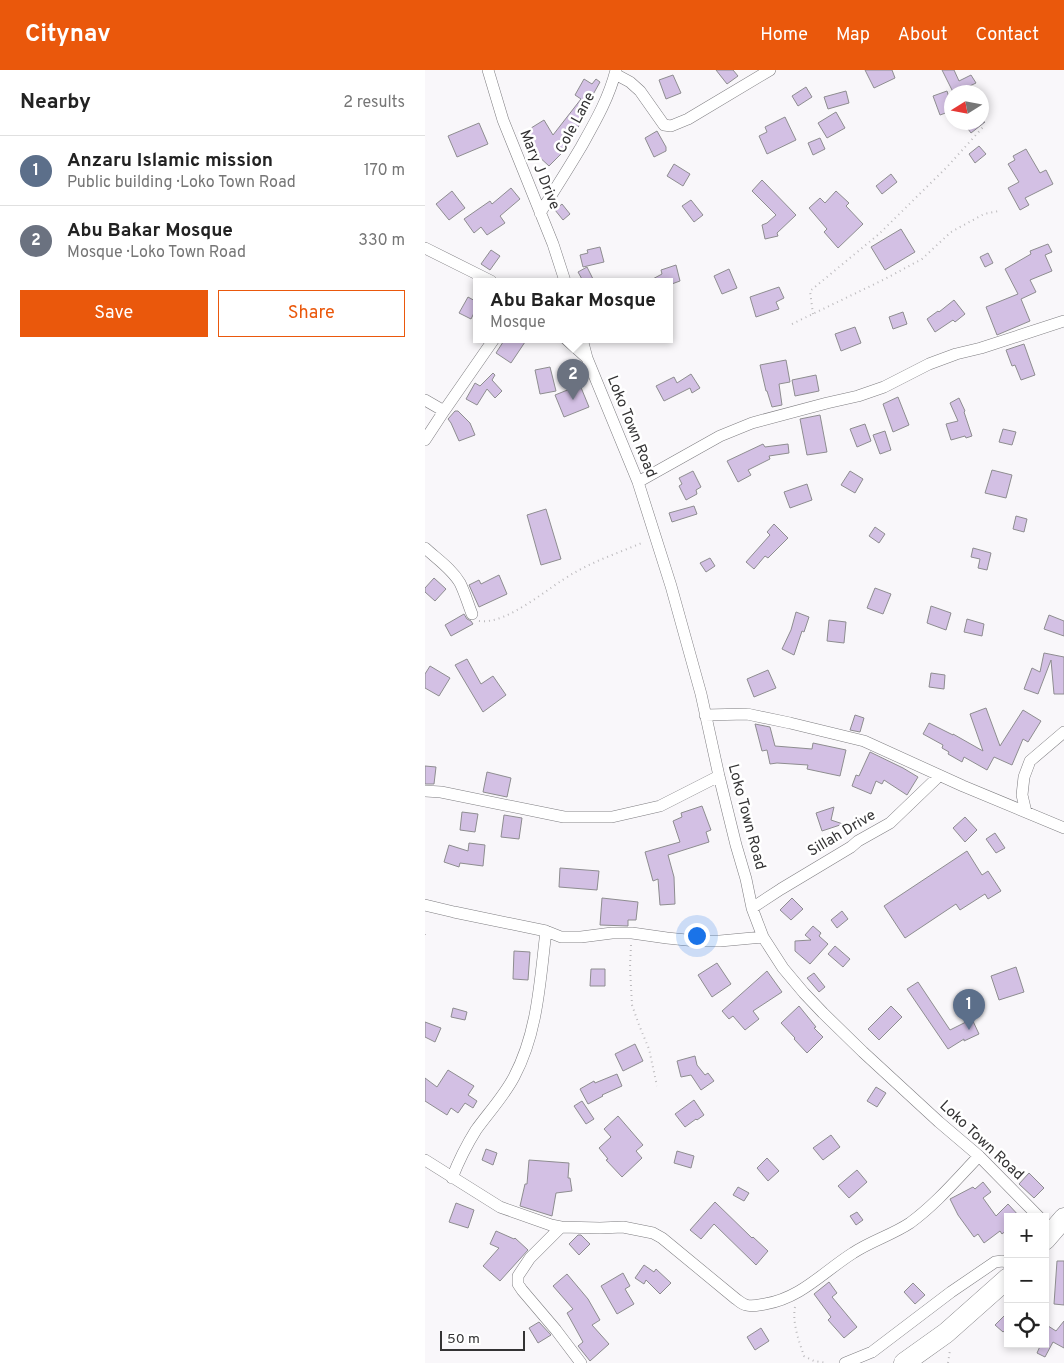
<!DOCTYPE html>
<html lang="en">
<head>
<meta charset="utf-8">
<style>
  body { margin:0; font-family:Overpass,sans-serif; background:#f2f2f2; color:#222 }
  .controls { position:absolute; right:15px; bottom:15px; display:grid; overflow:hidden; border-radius:0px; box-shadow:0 2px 8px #0003 }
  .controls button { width:45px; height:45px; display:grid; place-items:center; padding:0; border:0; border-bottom:1px solid #e0e0e0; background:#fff; color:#222; font:25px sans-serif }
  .compass { position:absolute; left:519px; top:15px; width:45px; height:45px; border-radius:50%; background:#fff; box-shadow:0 2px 8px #0003; rotate:259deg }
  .scale { position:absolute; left:15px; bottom:12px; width:85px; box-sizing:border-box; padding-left:5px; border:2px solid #343334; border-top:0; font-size:14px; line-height:18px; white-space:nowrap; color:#343334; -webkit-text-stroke:4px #fff; paint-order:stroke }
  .you { position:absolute; left:271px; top:865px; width:18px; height:18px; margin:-12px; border:4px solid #fff; border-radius:50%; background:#1a73e8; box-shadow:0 0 0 8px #1a73e833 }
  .badge { display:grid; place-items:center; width:32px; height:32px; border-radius:50%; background:#ea580c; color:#fff; font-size:16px; font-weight:700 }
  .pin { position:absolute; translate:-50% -41px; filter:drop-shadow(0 1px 2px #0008) }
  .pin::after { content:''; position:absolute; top:26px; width:18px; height:15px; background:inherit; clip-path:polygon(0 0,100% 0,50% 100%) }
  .popup { position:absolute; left:48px; top:208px; width:200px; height:65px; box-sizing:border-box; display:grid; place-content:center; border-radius:0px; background:#fff; filter:drop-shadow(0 1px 4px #0005); font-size:16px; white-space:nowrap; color:#767676 }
  .popup b { font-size:19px; color:#222 }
  .popup::after { content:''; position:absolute; left:50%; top:100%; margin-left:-10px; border:10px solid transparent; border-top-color:#fff }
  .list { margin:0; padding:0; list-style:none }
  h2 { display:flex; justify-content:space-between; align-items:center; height:65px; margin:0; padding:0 20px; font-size:21px }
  h2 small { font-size:16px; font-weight:400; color:#767676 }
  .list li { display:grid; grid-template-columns:32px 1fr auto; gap:15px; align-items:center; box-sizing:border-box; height:70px; padding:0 20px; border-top:1px solid #e0e0e0 }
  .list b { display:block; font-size:19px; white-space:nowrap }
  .list p { margin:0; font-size:16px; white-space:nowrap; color:#767676 }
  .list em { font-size:16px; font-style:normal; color:#767676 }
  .actions { display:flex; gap:10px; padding:15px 20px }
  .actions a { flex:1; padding:11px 0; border:1px solid #ea580c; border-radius:0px; text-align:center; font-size:18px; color:#ea580c }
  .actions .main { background:#ea580c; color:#fff }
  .icon { flex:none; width:28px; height:28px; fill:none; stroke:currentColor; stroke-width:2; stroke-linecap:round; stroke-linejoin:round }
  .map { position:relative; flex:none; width:639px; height:1293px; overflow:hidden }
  header { display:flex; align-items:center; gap:30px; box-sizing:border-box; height:70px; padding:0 25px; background:#ea580c; color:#fff }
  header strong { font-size:24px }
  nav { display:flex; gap:28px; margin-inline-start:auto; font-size:18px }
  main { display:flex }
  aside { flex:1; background:#fff }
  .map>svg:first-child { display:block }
  .building { fill:#d3c0e4; stroke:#8e8d90 }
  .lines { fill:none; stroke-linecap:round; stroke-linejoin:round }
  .street-casing { stroke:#7e7d80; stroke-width:12 }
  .highway-casing { stroke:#7e7d80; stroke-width:21 }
  .path { stroke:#bcbabd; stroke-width:2; stroke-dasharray:1 4; stroke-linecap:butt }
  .street { stroke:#fff; stroke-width:11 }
  .highway { stroke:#fff; stroke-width:20 }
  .labels { text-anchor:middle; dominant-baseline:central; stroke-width:5; stroke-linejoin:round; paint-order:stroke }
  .street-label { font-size:15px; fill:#343334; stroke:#fff }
</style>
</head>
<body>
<header>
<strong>Citynav</strong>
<nav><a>Home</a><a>Map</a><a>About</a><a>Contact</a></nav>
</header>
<main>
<aside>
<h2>Nearby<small>2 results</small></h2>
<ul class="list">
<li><span class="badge" style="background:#5c6f8a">1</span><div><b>Anzaru Islamic mission</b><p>Public building · Loko Town Road</p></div><em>170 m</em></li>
<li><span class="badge" style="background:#6b7280">2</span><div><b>Abu Bakar Mosque</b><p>Mosque · Loko Town Road</p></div><em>330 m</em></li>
</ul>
<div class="actions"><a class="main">Save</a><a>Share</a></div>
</aside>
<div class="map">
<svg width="639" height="1293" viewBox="0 0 639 1293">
  <rect width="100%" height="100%" fill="#f9f7fa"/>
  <!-- building -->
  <path class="building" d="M291,0H308L313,6L302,14Z
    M440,0H467L470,8L449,18Z
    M517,0H529L534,11L546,5L551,13L532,22H528Z
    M248,5L256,23L241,29L234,10Z
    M159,9L167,14L171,9L175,12L156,46L160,48L139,75L142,78L124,96L111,84L98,63L119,50L128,65L156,29L150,25Z
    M381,17L387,27L373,36L367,26Z
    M421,21L424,33L403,39L399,27Z
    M522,21L526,34V41L515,45L508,26Z
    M411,42L420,58L402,68L393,53Z
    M360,47L371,70L342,84L334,66L342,62L340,57Z
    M538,52H560L546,63Z
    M54,53L63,74L32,87L23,66Z
    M232,61L241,77V81L229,87L220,68Z
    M395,68L400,79L388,85L383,73Z
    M554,76L561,84L550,93L544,84Z
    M601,79L615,103L621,100L628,114L600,128L604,135L595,140L583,118L594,112L583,94L590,90L588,86Z
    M249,94L265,104L258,116L242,106Z
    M466,104L472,112L457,124L451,116Z
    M337,110L371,145L352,163L353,166L340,169L337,155L342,153L351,145L327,121Z
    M86,118L95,129L75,146L80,153L62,165L56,157L49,163L39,149L65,131L67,134Z
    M27,121L40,138L24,150L11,134Z
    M411,121L424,133L421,136L438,154L413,178L399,162L402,159L384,138L395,128L400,133Z
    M266,130L278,145L269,152L257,136Z
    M137,134L145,144L138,150L130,140Z
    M476,159L490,182L460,200L446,177Z
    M623,174L627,182L620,185L627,201L605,210L611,222L596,229L605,251L572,265L561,237L593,224L580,199L606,184L605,181Z
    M175,177L179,192L158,197L155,185L163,183L162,180Z
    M66,180L75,186L65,200L56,194Z
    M563,183L568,193L560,197L555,187Z
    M251,195L255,211L244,215V211H224L237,204L236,200Z
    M162,197L169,211H158L153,202Z
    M304,199L312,218L297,224L289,206Z
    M354,217L359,228L351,232L354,239L331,247L325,227Z
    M43,227L52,232V237L46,249L34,243Z
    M529,230L540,244L530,252L528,250L510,262L502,249L513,241L514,242Z
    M478,242L482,254L468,259L464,247Z
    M430,257L436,273L416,281L410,264Z
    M80,269H102L86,293L71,283Z
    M599,274L610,305L596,310L590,295L587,296L581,280Z
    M361,290L365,312L354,314L357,335L347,337L342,321H341L335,295Z
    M125,297L131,321L115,324L110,300Z
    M68,303L70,305L67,310L77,321L70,328L62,319L52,335L41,329L50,313L55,316Z
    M266,304L275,318L267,323L265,318L239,331L231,316L249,307L252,313Z
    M391,305L394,321L370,326L367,310Z
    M155,315L164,337L139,347L130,325Z
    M473,327L484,355L468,362L458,334Z
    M534,328L540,341L539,342L547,366L541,368L540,366L526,370L521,354L533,351L525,333Z
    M30,341H33L45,353L50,365L34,371L26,353L23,349Z
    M395,345L402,382L382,385L375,349Z
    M440,354L446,371L432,377L425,359Z
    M578,359L591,362L587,375L574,372Z
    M460,361L466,380L455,384L448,365Z
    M338,374L340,377L363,374L364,383L344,386L345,389L323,400L326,405L313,412L302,391Z
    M567,400L587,405L581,428L560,423Z
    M268,401L276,417L271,420L272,424L261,430L254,416L257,414L254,408Z
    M425,401L438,409L430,423L416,415Z
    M382,414L387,430L365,438L359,422Z
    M269,436L272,444L247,452L244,443Z
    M121,439L136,489L116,495L102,445Z
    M591,446L602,449L599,462L588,459Z
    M349,454L363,468L343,488L340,486L329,499L321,492L345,465L342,462Z
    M450,457L460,464L454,473L444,466Z
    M548,478L566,483L562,500L553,498L555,489L546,487Z
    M285,488L290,496L281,502L275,493Z
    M74,505L82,524L54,537L44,515L54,510L56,514Z
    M9,508L21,519L10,531L0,522V518Z
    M450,518L466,524L458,544L442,538Z
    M506,536L526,543L521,560L502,553Z
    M371,542L384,547L379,562L377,561L369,585L357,579L366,560Z
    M39,544L42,549L46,551L48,554L26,566L20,555Z
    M624,545L639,551V566L619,559Z
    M542,549L559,554L557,566L539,562Z
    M404,550L421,552L419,573L402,571Z
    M619,583L639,587V624H629L626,590L613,624L599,619L607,598L615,602Z
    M42,589L56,614L68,606L81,625L58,642L30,595Z
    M5,596L25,608L14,626L0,618V604Z
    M343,600L351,618L329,627L322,609Z
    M506,603L520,605L519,619L504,617Z
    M561,638L575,676L598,640L616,651L603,672L598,669L587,695L569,687L562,700L539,687L537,692L523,684L524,682L517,678L518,675L498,664L504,653L528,665V664L558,681L545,644Z
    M430,645L439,648L435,662L425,660Z
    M330,654L345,657L350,676L387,679L388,673L421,680L415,706L382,699L383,695L352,693L345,694L342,680L337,681Z
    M445,682L478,698L493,707L482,725L459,710L457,714L451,711L446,724L427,716L431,705L434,706Z
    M0,696L11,697L9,714H0Z
    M62,702L86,708L82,727L58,722Z
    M277,736L286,760L281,762L284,772L243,785L249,807L250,834L235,835L233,809L228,811L220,782L255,772L248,751L257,747L256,743Z
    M409,737L406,750L418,754L397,761L391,743Z
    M37,742L53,744L50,762L35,760Z
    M79,745L97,748L94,769L76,767Z
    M540,747L552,760L540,772L528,758Z
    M570,763L580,778L571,783L561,769Z
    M44,773L60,775L58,796L35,793L34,797L19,792L24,775L43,781Z
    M542,781L557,805L563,801L576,821L563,829L560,824L535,840L531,834L480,868L459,836Z
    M135,798L174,801L172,820L134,817Z
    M177,828L213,832L211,850H203V856L175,855Z
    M367,828L378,839L366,850L355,840Z
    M417,841L423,849L412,858L406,850Z
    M388,856L396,863L394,866L403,874L385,894L370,881V871L386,870L380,865Z
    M410,876L425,889L418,897L403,884Z
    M89,881L105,882L103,910L88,909Z
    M292,893L306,914L287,927L273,905Z
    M591,897L599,922L574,930L566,906Z
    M166,899H180V916H165Z
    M342,901L357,922L328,941L334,949L320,960L308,946L304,949L297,941Z
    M389,903L400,917L394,922L382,908Z
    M493,912L525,960L547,949L554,964L539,971V969L523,979L482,919Z
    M374,936L391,957L389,958L398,967L382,983L369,969L370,968L356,953Z
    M466,936L477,947L454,970L443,959Z
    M28,938L42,942L40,950L26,947Z
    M0,952L16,958L10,972L0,967Z
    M210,974L218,991L198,1001L190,984Z
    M270,986L272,995L280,1005L283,1003L289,1011L276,1020L266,1005L256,1007L252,991Z
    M23,1000L49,1016L43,1025L52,1031L48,1038L40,1033L33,1043L26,1038L22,1045L0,1031V1008L12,1017Z
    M192,1004L197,1016L177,1025L178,1026L163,1034L155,1019L169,1011L170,1013Z
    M451,1017L461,1023L452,1037L442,1031Z
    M269,1030L279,1045L272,1050L271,1049L260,1057L250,1044Z
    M157,1031L169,1049L161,1054L149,1036Z
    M193,1046L218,1075L211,1081L217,1088L197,1107L181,1090L183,1089L174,1078L186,1067L179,1059Z
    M406,1065L415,1077L398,1090L388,1078Z
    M61,1079L72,1083L68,1095L57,1090Z
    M252,1081L269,1086L266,1098L249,1093Z
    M342,1088L354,1101L343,1111L332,1098Z
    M104,1090L144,1093L143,1108H145L147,1121L131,1123L127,1146L95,1136L100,1114H102Z
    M432,1100L442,1112L424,1128L413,1116Z
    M604,1103L619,1118L609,1128L594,1114Z
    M558,1112L566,1122L558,1128L571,1146L583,1134L595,1147H583V1159L577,1164L575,1161L559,1173L553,1164L549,1167L533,1145L525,1129L548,1117L550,1119Z
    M313,1117L324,1123L319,1131L308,1125Z
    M290,1132L327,1168L328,1167L343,1181L331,1195L289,1154L276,1169L265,1160Z
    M31,1133L49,1140L43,1158L24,1152Z
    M432,1142L438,1150L431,1155L425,1146Z
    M71,1161L89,1169L90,1168L103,1180L75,1211L58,1196L74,1178L65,1174Z
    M153,1165H156L165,1174L154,1185L144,1174Z
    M632,1191H639V1235L629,1234Z
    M219,1195L229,1202L231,1199L246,1213L235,1224L221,1210L219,1214L210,1208Z
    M198,1203L205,1216L200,1219L209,1234L192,1244L176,1216Z
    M142,1204L163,1229L175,1250L167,1255L184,1274L165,1291L153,1276L158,1272L142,1243L148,1239L128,1216Z
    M404,1212L412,1223L407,1227L432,1257L419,1268L403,1250L406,1247L389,1224Z
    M488,1213L500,1225L490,1234L479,1222Z
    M583,1242V1258L578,1262L570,1255Z
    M639,1251V1278L628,1272L620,1287L612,1283L616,1274H620V1254L631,1261Z
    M114,1252L126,1265L113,1273L104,1258Z
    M336,1258L344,1271L330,1280L322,1267Z"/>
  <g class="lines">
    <!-- street casing -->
    <g class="street-casing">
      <path id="street" d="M63,0L78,50L128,174L140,211
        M190,4L205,12L215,21L239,55L246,56L263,49L345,0
        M115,143C129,121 143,99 156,77C170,52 184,28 191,0
        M0,178L66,211
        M141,269L162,288L213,412L246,516L276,624L294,706L311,775L321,809L327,838L338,867L358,898L379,923L398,943L438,982L514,1052L554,1086L614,1147
        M157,269L162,288
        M0,330L19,341
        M0,370L19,341L69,269
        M213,412L295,366L327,353L402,333L433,326L459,317L504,294L531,284L556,278L639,251
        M0,478C12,489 27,499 35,513C40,523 43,534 47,544
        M280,645L322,644L365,653L439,671L538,716L639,758
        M0,721L16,722L139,747H187L235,736L294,706
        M601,742L597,725L599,707L605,691L639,662
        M0,835L29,842L121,861L136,867H156L187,863H207L242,868L271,871H295L338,867
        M327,838L356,819L426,777L433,771L465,753L514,706
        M0,1090L75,1137L126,1155L136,1157L175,1158L198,1157L228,1163L237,1168L311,1229C314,1231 317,1234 321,1235C326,1237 334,1235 340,1234C376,1228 398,1202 428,1183C446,1171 467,1165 485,1153C511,1134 532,1109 554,1086
        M27,1108C34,1090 41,1076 51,1060C64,1042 79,1026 89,1007C113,962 115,910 121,861
        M136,1157L105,1188L93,1206V1214L97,1220L131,1260L156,1293
        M420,1293L447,1282L526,1222L570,1192L577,1191L583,1192"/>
    </g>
    <!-- highway casing -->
    <g class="highway-casing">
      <path id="highway" d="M620,1170L639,1148
        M479,1293L521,1263L583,1208"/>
    </g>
    <!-- path -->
    <path class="path" d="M388,244L385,221L454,164L522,97L559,56
      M367,254L460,209L497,189L526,162L559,144L574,141
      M54,551C83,555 123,517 149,503C171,490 196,482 219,472
      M0,864V866
      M206,875L205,897L207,935L214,955L224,979L232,1016
      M370,1237C367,1253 374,1271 379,1286L389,1291L402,1293
      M523,1293L525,1280"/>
    <!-- street -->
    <use href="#street" class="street"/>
    <!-- highway -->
    <use href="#highway" class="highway"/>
  </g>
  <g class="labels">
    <!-- street labels -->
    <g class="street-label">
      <text transform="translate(151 53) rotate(-62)">Cole Lane</text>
      <text transform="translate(114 100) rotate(68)">Mary J Drive</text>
      <text transform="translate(206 357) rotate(68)">Loko Town Road</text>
      <text transform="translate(321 747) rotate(75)">Loko Town Road</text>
      <text transform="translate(417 764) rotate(-31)">Sillah Drive</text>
      <text transform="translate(556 1071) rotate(43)">Loko Town Road</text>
    </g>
  </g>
</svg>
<div class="controls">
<button>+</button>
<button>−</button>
<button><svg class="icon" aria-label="locate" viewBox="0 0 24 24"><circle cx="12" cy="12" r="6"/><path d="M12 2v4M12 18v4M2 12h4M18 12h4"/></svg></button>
</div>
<svg class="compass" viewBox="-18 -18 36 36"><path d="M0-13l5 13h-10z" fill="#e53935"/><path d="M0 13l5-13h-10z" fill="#767676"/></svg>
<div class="scale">50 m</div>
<div class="you"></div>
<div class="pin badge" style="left:544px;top:960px;background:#5c6f8a">1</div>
<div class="pin badge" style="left:148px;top:330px;background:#6b7280">2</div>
<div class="popup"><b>Abu Bakar Mosque</b>Mosque</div>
</div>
</main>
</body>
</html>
